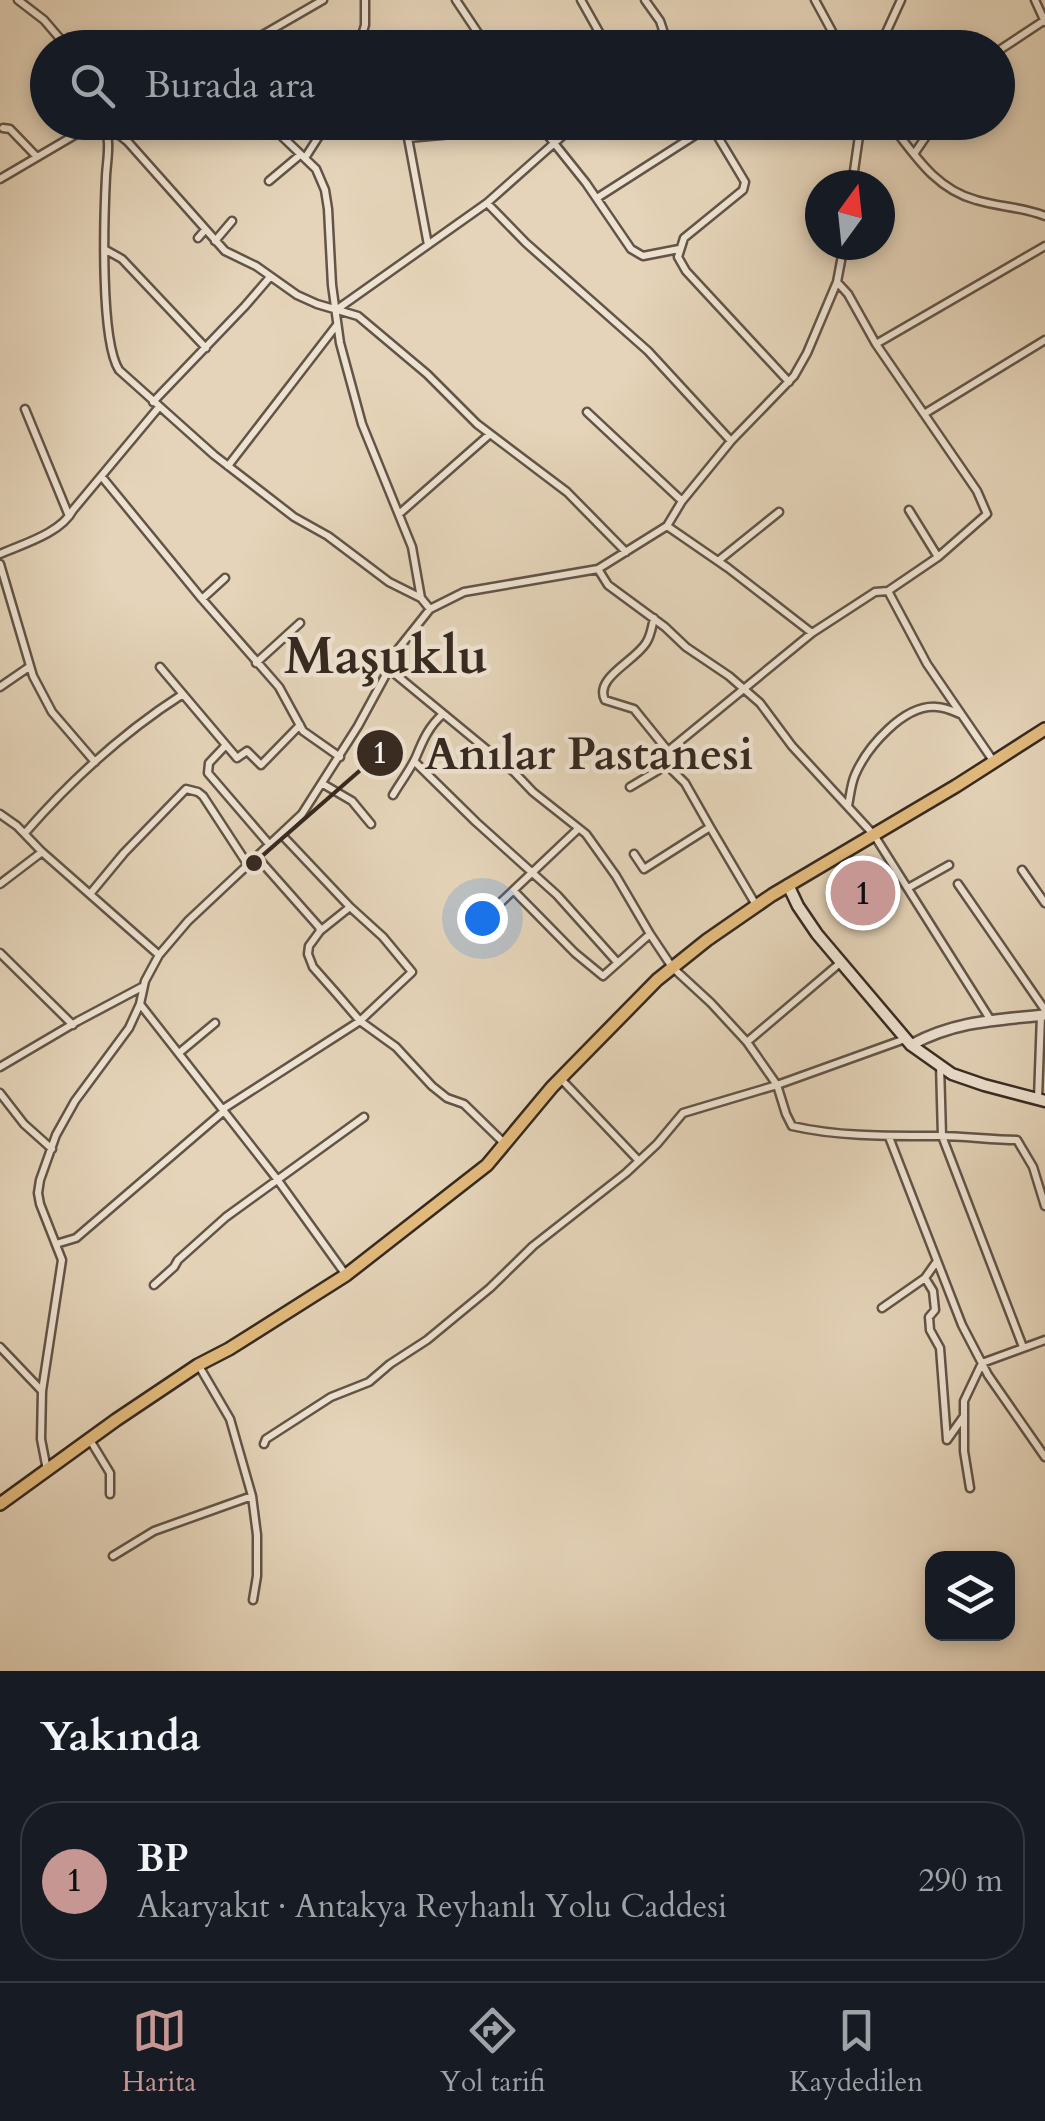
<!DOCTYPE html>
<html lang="tr">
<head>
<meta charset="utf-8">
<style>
  body { margin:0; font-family:Cardo,serif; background:#242831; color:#f1f3f6 }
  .controls { position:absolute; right:30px; bottom:30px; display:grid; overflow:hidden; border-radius:20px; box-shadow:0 5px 15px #0003 }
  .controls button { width:90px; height:90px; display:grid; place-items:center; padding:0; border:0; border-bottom:2px solid #363941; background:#171b24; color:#f1f3f6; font:50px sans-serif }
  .compass { position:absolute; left:805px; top:170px; width:90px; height:90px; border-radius:50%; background:#171b24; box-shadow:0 5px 15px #0003; rotate:15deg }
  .you { position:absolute; left:482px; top:918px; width:35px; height:35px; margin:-25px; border:8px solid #fff; border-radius:50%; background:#1a73e8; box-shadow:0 0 0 15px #1a73e833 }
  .badge { display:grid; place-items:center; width:65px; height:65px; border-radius:50%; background:#c59692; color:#111; font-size:32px; font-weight:700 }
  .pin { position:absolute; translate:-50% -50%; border:5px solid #fff; box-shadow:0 2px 10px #0006 }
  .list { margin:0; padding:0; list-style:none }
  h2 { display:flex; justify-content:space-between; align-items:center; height:130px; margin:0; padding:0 40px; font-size:42px }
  h2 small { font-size:32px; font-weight:400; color:#9ea1a6 }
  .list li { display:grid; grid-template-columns:65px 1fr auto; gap:30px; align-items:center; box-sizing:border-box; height:160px; margin:0 20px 20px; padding:0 20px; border:2px solid #363941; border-radius:40px }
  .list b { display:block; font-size:38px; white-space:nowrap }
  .list p { margin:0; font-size:32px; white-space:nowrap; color:#9ea1a6 }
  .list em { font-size:32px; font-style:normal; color:#9ea1a6 }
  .icon { flex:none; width:55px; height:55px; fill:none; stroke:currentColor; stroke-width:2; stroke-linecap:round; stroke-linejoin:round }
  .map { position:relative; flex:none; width:1045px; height:1671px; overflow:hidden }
  .search { position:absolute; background:#171b24; box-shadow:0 5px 15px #0003; left:30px; right:30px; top:30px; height:110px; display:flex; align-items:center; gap:25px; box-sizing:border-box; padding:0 35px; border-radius:55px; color:#9ea1a6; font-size:38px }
  .sheet { height:310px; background:#171b24 }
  nav { display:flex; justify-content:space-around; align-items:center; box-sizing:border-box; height:140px; border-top:2px solid #363941; background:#171b24; font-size:28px; color:#9ea1a6 }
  nav a { display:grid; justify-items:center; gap:5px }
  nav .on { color:#c59692 }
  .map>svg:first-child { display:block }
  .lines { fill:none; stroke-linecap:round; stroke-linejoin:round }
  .minor-casing { stroke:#625447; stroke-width:11 }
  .tertiary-casing { stroke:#625447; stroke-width:14 }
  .secondary-casing { stroke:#362921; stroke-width:15 }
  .primary-casing { stroke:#362921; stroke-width:16 }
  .minor { stroke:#eee3d2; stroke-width:6 }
  .tertiary { stroke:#eee3d2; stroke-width:9 }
  .secondary { stroke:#eee3d2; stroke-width:10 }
  .primary { stroke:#e2ba7c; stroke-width:11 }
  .labels { text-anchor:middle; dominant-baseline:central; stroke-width:9; stroke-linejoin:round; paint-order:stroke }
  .district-label { font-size:52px; font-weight:bold; fill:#362921; stroke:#eee3d2 }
  .leader { fill:none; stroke:#362921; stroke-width:4 }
  .callout-dot { fill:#362921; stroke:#eee3d2; stroke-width:4 }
  .mark-label { font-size:30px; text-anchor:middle; font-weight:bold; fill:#fff }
  .callout-label { font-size:45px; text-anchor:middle; font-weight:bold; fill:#362921; stroke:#eee3d2; stroke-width:9; stroke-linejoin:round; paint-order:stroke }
</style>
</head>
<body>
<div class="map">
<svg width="1045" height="1671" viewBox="0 0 1045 1671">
  <rect width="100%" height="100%" fill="#e5d4b9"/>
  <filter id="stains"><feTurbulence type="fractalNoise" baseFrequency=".002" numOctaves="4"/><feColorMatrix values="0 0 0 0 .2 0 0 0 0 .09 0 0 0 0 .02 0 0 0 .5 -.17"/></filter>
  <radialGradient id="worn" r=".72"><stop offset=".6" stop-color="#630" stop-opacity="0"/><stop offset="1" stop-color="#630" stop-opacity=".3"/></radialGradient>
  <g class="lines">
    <!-- minor casing -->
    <g class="minor-casing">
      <path id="minor" d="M18,0L44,20L68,48
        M456,0L488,48
        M581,0L608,48
        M645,0L660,21L669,48
        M815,0L841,48
        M1035,0L1045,22
        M240,48L323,0
        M358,48L365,25V0
        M879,48L901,0
        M998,51L1045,20
        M102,122C112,138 107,158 106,176C104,216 100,340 119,370L214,455L294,517L328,536L389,582L421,598L430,609
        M267,122L316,169L325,190L328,209L332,285L340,343L362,424L412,547L421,598
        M709,122L745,182L743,190L684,238L678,257L686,271L789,382
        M889,122C914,154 935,189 976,200C999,207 1023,207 1045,216
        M538,123L586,183L631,249L643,256L679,249
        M3,128L10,129L37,157
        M107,130L118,134L128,142L225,251L256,266L297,295L317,304L358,316L427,374L477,424L567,492L626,552
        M914,154L936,122
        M305,158L328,122
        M0,179L97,122
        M269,181L300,155
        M852,185L861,122
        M597,198L711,125
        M487,203L526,243L648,351L731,441
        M198,238L205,230
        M215,241L232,221
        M428,245L408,138L539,126
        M106,250L122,259L206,348
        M336,310L487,203L578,122
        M876,344L1045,246
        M153,402L245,306L270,277
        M25,409L69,516
        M587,412L682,501
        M924,414L1045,340
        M228,466L336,326
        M102,477L202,599L279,687L303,731L340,757
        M909,510L938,557
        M399,514L490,434
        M667,526L728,568L812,633L875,592L888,591L938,557L987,514L977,491L876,344L848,294L837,282
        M0,554C23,544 61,533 73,510L159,407
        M718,561L779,512
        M0,564L33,676L52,712L95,762
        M598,569L608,585L665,627L686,647L729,676L760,703L792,746L874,835L990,1019
        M888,591L927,664L994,762
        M202,599L225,578
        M256,663L300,623
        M160,667L237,758L247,751L261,765L300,725
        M389,669L514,772L533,792L586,834L616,876L650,934L672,967L711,1003L747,1042L777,1085L786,1114L792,1126C840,1137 890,1136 939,1136C965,1136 991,1140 1017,1140L1033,1167L1045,1206
        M0,687L29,667
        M226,745L209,763L208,773L269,844
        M668,751L812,633
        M414,761L476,822L557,895L617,962
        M323,784L352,801L371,824
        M630,787L667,765L668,751L634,709L605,700C594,678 634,662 646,643C651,636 652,626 654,618
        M393,795C400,783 410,770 416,757C423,740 429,726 443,714
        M848,806C850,796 851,784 855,775C867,747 904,704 937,707C944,707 953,711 960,714
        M0,814L17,826L42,852L159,955
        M710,827L756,905
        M25,833C72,779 122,733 183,694
        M634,854L644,869L710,827L685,783L667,765
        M257,857L319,927L320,931L309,946L308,954L313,967L336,993L360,1021L396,1047L432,1086L447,1098L464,1104L504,1143
        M1022,870L1045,903
        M0,884L42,852
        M958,884L1045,1010
        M908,888L949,865
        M514,891L575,953L603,976L650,934
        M90,894L124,853L186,789L198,792L203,796L248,865
        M499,904L578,829
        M320,931L350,907
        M0,953L73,1025
        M140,1004L277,1179L346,1275
        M747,1042L840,963
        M179,1053L215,1023
        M940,1065L942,1136L1023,1347
        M0,1067L78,1021L142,987
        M561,1079L639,1161
        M0,1093L24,1124L52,1149
        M1038,1099L1041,1015
        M223,1109L360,1021L412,972L383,937L350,907L281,834
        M889,1137L962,1325L988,1375L1045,1457
        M56,1244L76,1238L224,1111
        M925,1278L933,1291L935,1310L929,1317L930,1330L940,1348L947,1440L964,1416
        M154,1285L174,1267L178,1260L226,1217L364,1117
        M882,1308L925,1278L937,1261
        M0,1347L41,1390
        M199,1366L230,1419L252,1496L257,1535V1576L253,1600
        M90,1440L110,1473V1494
        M264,1444L266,1439L331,1397L369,1382L390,1364L427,1340L490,1288L533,1246L626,1173L657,1144L683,1113L777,1085L905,1039
        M47,1470L41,1439L42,1391L62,1260L40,1204L38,1193L40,1180L56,1135L75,1101L129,1028L140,1004L145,981L159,955L188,921L302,814L358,726L389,669L395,653L430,609L464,592L598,569L667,526L682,501L731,441L794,376L807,353L837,282L844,245
        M970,1488L964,1451V1401L982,1363L1045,1340
        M113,1556L154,1531L252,1496"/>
    </g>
    <!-- tertiary casing -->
    <g class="tertiary-casing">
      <path id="tertiary" d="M911,1045C955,1021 996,1020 1045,1015"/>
    </g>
    <!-- secondary casing -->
    <g class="secondary-casing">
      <path id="secondary" d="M788,885L798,906L817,934L911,1045L952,1074L984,1085L1045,1101"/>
    </g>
    <!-- primary casing -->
    <g class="primary-casing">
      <path id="primary" d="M0,1504L116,1420L198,1365L229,1349L346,1275L487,1165L552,1087L657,980L707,940L772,895L956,786L1045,729"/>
    </g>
    <!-- minor -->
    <use href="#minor" class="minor"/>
    <!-- tertiary -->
    <use href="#tertiary" class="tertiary"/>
    <!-- secondary -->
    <use href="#secondary" class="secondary"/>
    <!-- primary -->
    <use href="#primary" class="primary"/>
  </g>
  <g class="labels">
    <!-- district labels -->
    <g class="district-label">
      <text x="386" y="657">Maşuklu</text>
    </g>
  </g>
  <!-- callouts -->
  <path class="leader" d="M254 863L380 753"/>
  <g class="callout-dot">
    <circle cx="254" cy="863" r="10"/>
    <circle cx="380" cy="753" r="25"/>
  </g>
  <g class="mark-label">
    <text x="380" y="763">1</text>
  </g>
  <g class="callout-label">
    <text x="589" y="769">Anılar Pastanesi</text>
  </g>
  <rect width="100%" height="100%" filter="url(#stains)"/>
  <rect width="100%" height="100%" fill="url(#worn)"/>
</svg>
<div class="controls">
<button><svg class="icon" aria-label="layers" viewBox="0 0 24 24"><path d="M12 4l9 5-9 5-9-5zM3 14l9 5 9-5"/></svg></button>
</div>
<svg class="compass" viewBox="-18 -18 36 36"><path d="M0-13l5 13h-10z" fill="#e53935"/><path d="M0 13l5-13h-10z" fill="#9ea1a6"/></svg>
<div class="you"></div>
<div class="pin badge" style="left:863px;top:893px">1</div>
<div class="search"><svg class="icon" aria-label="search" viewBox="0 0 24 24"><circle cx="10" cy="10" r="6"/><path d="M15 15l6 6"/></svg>Burada ara</div>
</div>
<section class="sheet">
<h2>Yakında<small></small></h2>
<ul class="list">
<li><span class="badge">1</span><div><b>BP</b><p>Akaryakıt · Antakya Reyhanlı Yolu Caddesi</p></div><em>290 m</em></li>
</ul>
</section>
<nav>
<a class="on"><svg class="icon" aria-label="map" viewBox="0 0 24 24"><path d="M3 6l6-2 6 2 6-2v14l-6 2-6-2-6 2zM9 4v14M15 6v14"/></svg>Harita</a>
<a><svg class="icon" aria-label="directions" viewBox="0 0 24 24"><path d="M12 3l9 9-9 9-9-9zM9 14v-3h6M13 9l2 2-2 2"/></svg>Yol tarifi</a>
<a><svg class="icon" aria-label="saved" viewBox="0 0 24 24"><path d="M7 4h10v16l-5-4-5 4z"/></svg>Kaydedilen</a>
</nav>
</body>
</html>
